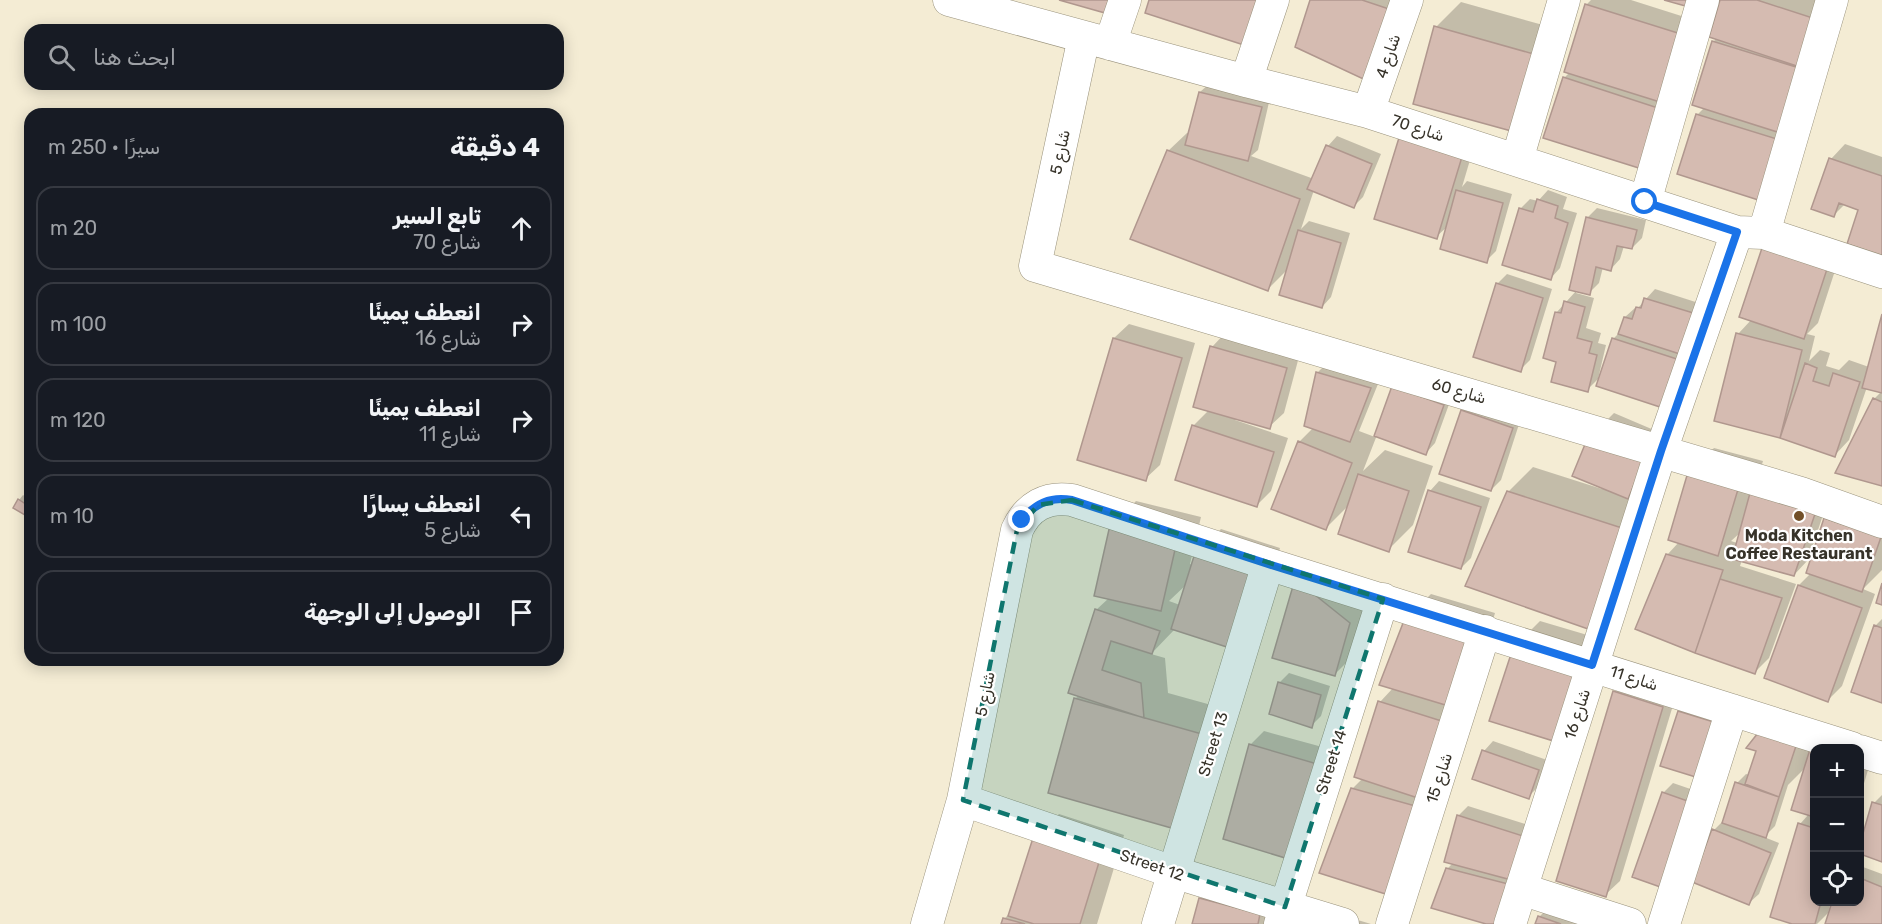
<!DOCTYPE html>
<html lang="ar">
<head>
<meta charset="utf-8">
<style>
  body { margin:0; font-family:Rubik,Cairo,sans-serif; background:#242831; color:#f1f3f6; direction:rtl }
  .controls { position:absolute; right:18px; bottom:18px; display:grid; overflow:hidden; border-radius:12px; box-shadow:0 3px 15px #0003 }
  .controls button { width:54px; height:54px; display:grid; place-items:center; padding:0; border:0; border-bottom:2px solid #363941; background:#171b24; color:#f1f3f6; font:30px sans-serif }
  .stop { position:absolute; width:18px; height:18px; margin:-14px; border:4px solid #1a73e8; border-radius:50%; background:#fff }
  .stop.end { background:#1a73e8; border-color:#fff; box-shadow:0 2px 6px #0008 }
  .list { margin:0; padding:0; list-style:none }
  h2 { display:flex; justify-content:space-between; align-items:center; height:78px; margin:0; padding:0 24px; font-size:26px }
  h2 small { font-size:20px; font-weight:400; color:#9ea1a6 }
  .list li { display:grid; grid-template-columns:39px 1fr auto; gap:18px; align-items:center; box-sizing:border-box; height:84px; margin:0 12px 12px; padding:0 12px; border:2px solid #363941; border-radius:18px }
  .list b { display:block; font-size:22px; white-space:nowrap }
  .list p { margin:0; font-size:20px; white-space:nowrap; color:#9ea1a6 }
  .list em { font-size:20px; font-style:normal; color:#9ea1a6 }
  .icon { flex:none; width:33px; height:33px; fill:none; stroke:currentColor; stroke-width:2; stroke-linecap:round; stroke-linejoin:round }
  .map { position:relative; flex:none; width:1882px; height:924px; overflow:hidden; direction:ltr }
  .search { position:absolute; background:#171b24; box-shadow:0 3px 15px #0003; left:24px; top:24px; width:540px; height:66px; display:flex; align-items:center; gap:15px; box-sizing:border-box; padding:0 21px; border-radius:18px; color:#9ea1a6; font-size:22px }
  .panel { position:absolute; background:#171b24; box-shadow:0 3px 15px #0003; left:24px; top:108px; width:540px; height:558px; border-radius:18px; direction:rtl }
  .map>svg:first-child { display:block }
  .shadow { fill:#0003; fill-rule:evenodd }
  .building { fill:#d5bbb1; stroke:#b0978e; stroke-width:1.5 }
  .lines { fill:none; stroke-linecap:round; stroke-linejoin:round }
  .minor-casing { stroke:#99927c; stroke-width:33 }
  .minor { stroke:#fff; stroke-width:32 }
  .route { stroke:#1a73e8; stroke-width:8 }
  .marked { fill:#0f766e; fill-opacity:0.2; stroke:#0f766e; stroke-width:4.5; stroke-dasharray:12 8; stroke-linejoin:round }
  .poi-dot { fill:#724f28; stroke:#fff; stroke-width:2 }
  .labels { text-anchor:middle; dominant-baseline:central; stroke-width:4.5; stroke-linejoin:round; paint-order:stroke }
  .street-label { font-size:16px; fill:#37332a; stroke:#fff }
  .poi-label { font-size:16px; font-weight:bold; fill:#37332a; stroke:#fff }
</style>
</head>
<body>
<div class="map">
<svg width="1882" height="924" viewBox="0 0 1882 924">
  <rect width="100%" height="100%" fill="#f4ecd4"/>
  <!-- shadow -->
  <path class="shadow" d="M1312,0H1411L1388,68Z
    M1591,0H1631L1694,20L1656,153L1564,78L1570,72L1586,5Z
    M1722,0H1815L1839,8L1788,188L1697,115L1704,108L1713,42L1717,38Z
    M1461,2L1561,30L1539,106L1436,27Z
    M1210,83L1270,98L1258,150L1251,156L1314,179L1328,146L1337,136L1381,154L1363,197L1353,207L1314,190L1301,229L1309,221L1350,233L1331,297L1322,307L1288,269L1268,289L1168,151L1187,133H1189L1200,92Z
    M1478,133L1462,187L1467,181L1512,194L1496,251L1486,261L1448,226L1436,237L1376,218Z
    M1845,144L1882,157V255L1860,209L1845,204L1834,215L1813,208L1831,159Z
    M1548,190L1567,197L1563,209L1577,213L1560,268L1551,278L1520,209L1530,199L1538,201Z
    M1597,208L1646,220L1642,238L1632,248L1624,246L1620,259L1611,269L1603,267L1599,283L1589,293L1587,218Z
    M1843,246L1818,323L1807,334L1815,336L1809,361L1820,350L1830,353L1826,366L1839,370L1849,360L1869,367L1882,319V485L1874,399L1882,391L1867,387L1849,440L1835,455L1780,437L1738,334L1752,319Z
    M1507,274L1552,289L1530,360L1520,370L1497,284Z
    M1655,289L1708,306L1691,383L1598,385L1614,338L1621,331L1625,317L1635,308L1637,309Z
    M1576,291V293L1594,298L1586,328L1601,333L1598,343L1606,345L1598,379L1587,390L1558,361L1556,313Z
    M1129,324L1195,343L1160,465L1145,479L1079,459L1114,338Z
    M1226,332L1300,353L1284,413L1269,427L1235,418V420L1288,438L1271,491L1257,505L1193,426L1209,410L1212,347Z
    M1327,363L1380,379L1359,431L1375,437L1394,387L1452,396L1435,443L1426,453L1377,435L1363,471L1385,450L1433,466L1413,525L1388,550L1349,505L1325,529L1299,442L1313,428L1306,425L1318,372Z
    M1472,401L1521,418L1501,480L1491,490L1462,411Z
    M1614,413L1668,436L1653,472L1628,497L1646,503L1615,603L1508,492L1533,467L1602,489V486L1589,438Z
    M1714,448L1763,461L1754,491L1829,497L1808,560L1794,575L1742,560L1740,566L1796,584L1769,658L1754,673L1636,628L1667,555L1679,542L1689,473ZM1741,532L1737,543L1731,541Z
    M1439,481L1490,498L1471,558L1461,568L1430,491Z
    M1850,494L1882,505V570L1863,589L1875,594L1842,686L1828,700L1766,677L1799,585L1811,573L1826,518Z
    M23,495L30,500V516L19,500Z
    M1136,501L1201,517L1190,564L1192,565L1196,554L1221,529L1280,548L1258,622L1175,629L1151,654L1165,658L1168,693L1233,711L1207,805L1075,699L1079,695L1096,610L1109,598L1111,526ZM1187,584L1180,605L1169,601Z
    M1296,579L1364,608L1349,660L1334,675Z
    M1431,594L1495,613L1476,680L1409,881L1352,789L1363,778L1380,702L1393,688L1406,619Z
    M1882,619V701L1875,626Z
    M1540,621L1611,642L1588,717L1515,646Z
    M1289,673L1330,686L1321,716L1311,726L1279,683Z
    M1629,678L1677,692L1620,881L1605,895L1615,692Z
    M1689,702L1726,714L1709,767L1679,711Z
    M1784,709L1876,743L1860,797V748H1814V902H1831L1828,913L1817,924H1797L1800,824L1809,814L1806,767L1788,785L1775,826L1764,837L1779,843L1759,894L1749,903L1714,830L1723,821L1737,783L1746,774L1750,775L1758,750L1759,734Z
    M1264,731L1337,751L1309,845L1250,745Z
    M1493,741L1547,760L1538,787L1528,797L1484,751Z
    M1673,783L1705,794L1675,877L1663,793Z
    M1882,795V860L1860,853L1874,803Z
    M1468,806L1541,829L1491,924L1433,907L1448,868L1453,863L1458,816Z
    M1059,814L1124,835L1097,924H1003L1004,919L1011,912L1034,839Z
    M1863,867L1882,874V924H1826L1834,902H1860V870Z
    M1225,874L1275,924H1194L1200,899Z
    M1564,892L1604,924H1537L1539,917Z
    M1318,908L1371,924H1303Z"/>
  <!-- building -->
  <path class="building" d="M1059,0H1109L1105,13Z
    M1149,0H1263L1247,46L1145,13Z
    M1310,0H1362L1398,12L1374,84L1295,47Z
    M1664,0H1690L1689,7Z
    M1720,0H1757L1825,22L1809,70L1709,37Z
    M1585,4L1681,34L1660,102L1564,72Z
    M1434,26L1537,55L1515,132L1413,104Z
    M1712,41L1812,72L1793,137L1692,105Z
    M1563,77L1661,109L1642,169L1543,138Z
    M1199,92L1262,107L1248,161L1185,145Z
    M1696,114L1793,144L1774,205L1677,174Z
    M1402,128L1465,147L1437,239L1374,219Z
    M1326,145L1372,164L1354,208L1307,189Z
    M1167,150L1300,199L1268,291L1130,239Z
    M1829,158L1882,176V256L1847,244L1858,210L1839,203L1834,217L1811,209Z
    M1456,190L1503,203L1487,263L1440,249Z
    M1537,199L1558,206L1555,218L1568,223L1551,280L1502,265L1519,208L1533,212Z
    M1586,217L1637,230L1632,249L1617,246L1611,271L1596,267L1590,295L1569,290Z
    M1298,230L1341,243L1322,308L1279,295Z
    M1765,239L1830,260L1804,339L1739,317Z
    M1496,283L1543,298L1521,372L1473,357Z
    M1644,298L1700,315L1686,356L1618,334L1624,317L1632,319L1636,307L1641,308Z
    M1564,301L1585,307L1577,338L1592,342L1589,353L1597,355L1588,392L1551,382L1556,362L1543,358L1555,312L1561,313Z
    M1882,314V393L1862,388Z
    M1736,333L1802,350L1780,438L1714,421Z
    M1113,338L1182,358L1146,481L1077,460Z
    M1612,338L1683,361L1666,409L1596,386Z
    M1210,346L1287,368L1270,429L1193,407Z
    M1805,363L1817,368L1813,381L1829,386L1833,373L1860,382L1835,457L1780,438Z
    M1316,372L1371,388L1350,442L1304,426Z
    M1392,386L1444,405L1426,455L1374,436Z
    M1873,398L1882,402V486L1835,473Z
    M1461,410L1513,428L1491,491L1439,474Z
    M1192,425L1274,452L1257,507L1175,480Z
    M1588,437L1644,461L1628,499L1572,476Z
    M1298,441L1352,463L1326,530L1271,509Z
    M1688,472L1739,486L1718,556L1668,540Z
    M1358,474L1409,491L1389,552L1338,534Z
    M1428,490L1481,507L1461,569L1408,552Z
    M1507,491L1622,528L1591,630L1465,586Z
    M1750,493L1816,511L1794,576L1732,559Z
    M18,499L30,507V518L13,508Z
    M1824,518L1881,537L1862,592L1806,573Z
    M1110,525L1177,541L1161,611L1094,596Z
    M1195,553L1257,572L1233,649L1171,629Z
    M1666,554L1723,570L1695,653L1635,629Z
    M1295,579L1350,623L1335,676L1272,658Z
    M1720,579L1782,598L1755,674L1695,653Z
    M1882,583V605L1876,603Z
    M1798,585L1862,608L1828,702L1764,678Z
    M1095,609L1160,631L1152,654L1111,641L1102,670L1141,683L1144,718L1068,693Z
    M1405,618L1471,638L1452,707L1379,685Z
    M1874,625L1882,628V703L1851,692Z
    M1514,645L1588,667L1563,744L1489,721Z
    M1278,682L1321,695L1312,728L1269,714Z
    M1613,691L1663,707L1606,897L1556,881Z
    M1074,698L1209,736L1182,831L1048,793Z
    M1378,701L1448,723L1424,800L1354,777Z
    M1678,711L1717,723L1699,778L1660,766Z
    M1758,733L1796,746L1779,797L1745,784L1756,751L1746,748Z
    M1249,744L1324,766L1295,861L1223,839Z
    M1811,746L1814,748V817L1791,810Z
    M1482,750L1539,770L1529,799L1472,779Z
    M1735,782L1779,797L1766,838L1722,823Z
    M1351,788L1419,807L1395,897L1319,873Z
    M1662,792L1696,804L1666,889L1632,877Z
    M1872,802L1882,805V862L1860,854V844Z
    M1457,815L1532,839L1519,882L1444,862Z
    M1798,823L1814,828V902H1821L1815,924H1792L1770,917Z
    M1712,829L1771,853L1749,905L1692,882Z
    M1033,838L1100,859L1080,924H1034L1008,916Z
    M1446,868L1516,886L1505,924H1486L1431,908Z
    M1860,878L1882,887V924H1825L1832,902H1860Z
    M1199,898L1260,914L1258,924H1192Z
    M1538,916L1561,924H1535Z
    M1003,918L1025,924H1001Z"/>
  <g class="lines">
    <!-- minor casing -->
    <g class="minor-casing">
      <path id="minor" d="M949,0L1246,81L1368,112L1737,232L1764,233L1882,272
        M1084,37L1035,266L1801,493L1882,522
        M1110,44L1125,0
        M1246,81L1273,0
        M1368,112L1407,0
        M1517,160L1564,0
        M1645,202L1703,0
        M1764,233L1832,0
        M1860,751L1882,758
        M963,800L1173,872L1343,924
        M1521,889L1630,924
        M927,924L963,800L1017,530C1028,506 1047,496 1072,500L1268,564L1852,748
        M1158,924L1268,564
        M1280,924L1383,599
        M1392,924L1485,631
        M1510,924L1661,451L1737,232
        M1664,924L1732,710"/>
    </g>
    <!-- minor -->
    <use href="#minor" class="minor"/>
  </g>
  <g class="lines">
    <!-- route -->
    <path class="route" d="M1022,520C1035,503 1051,496 1072,500L1268,564L1592,665L1661,451L1737,232L1645,202"/>
  </g>
  <!-- marked area -->
  <path class="marked" d="M1072,500L1383,599L1285,907L963,800L1017,530L1038,505Z"/>
  <!-- markers -->
  <circle class="poi-dot" cx="1799" cy="516" r="6"/>
  <g class="labels">
    <!-- street labels -->
    <g class="street-label">
      <text transform="translate(1388 56) rotate(-71)">شارع 4</text>
      <text transform="translate(1418 128) rotate(18)">شارع 70</text>
      <text transform="translate(1060 152) rotate(-78)">شارع 5</text>
      <text transform="translate(1459 391) rotate(16)">شارع 60</text>
      <text transform="translate(1634 678) rotate(18)">شارع 11</text>
      <text transform="translate(985 694) rotate(-79)">شارع 5</text>
      <text transform="translate(1577 714) rotate(-72)">شارع 16</text>
      <text transform="translate(1213 744) rotate(-73)">Street 13</text>
      <text transform="translate(1331 762) rotate(-72)">Street 14</text>
      <text transform="translate(1439 778) rotate(-72)">شارع 15</text>
      <text transform="translate(1152 865) rotate(19)">Street 12</text>
    </g>
    <!-- poi labels -->
    <g class="poi-label">
      <text x="1799" y="535">Moda Kitchen<tspan x="1799" dy="18">Coffee Restaurant</tspan></text>
    </g>
  </g>
</svg>
<div class="controls">
<button>+</button>
<button>−</button>
<button><svg class="icon" aria-label="locate" viewBox="0 0 24 24"><circle cx="12" cy="12" r="6"/><path d="M12 2v4M12 18v4M2 12h4M18 12h4"/></svg></button>
</div>
<div class="stop" style="left:1645px;top:202px"></div>
<div class="stop end" style="left:1022px;top:520px"></div>
<div class="search"><svg class="icon" aria-label="search" viewBox="0 0 24 24"><circle cx="10" cy="10" r="6"/><path d="M15 15l6 6"/></svg>ابحث هنا</div>
<section class="panel">
<h2>4 دقيقة<small>سيرًا · 250 m</small></h2>
<ul class="list">
<li><svg class="icon" aria-label="ahead" viewBox="0 0 24 24"><path d="M12 20V5M6 11l6-6 6 6"/></svg><div><b>تابع السير</b><p>شارع 70</p></div><em>20 m</em></li>
<li><svg class="icon" aria-label="right" viewBox="0 0 24 24"><path d="M7 20v-9h11M14 6l5 5-5 5"/></svg><div><b>انعطف يمينًا</b><p>شارع 16</p></div><em>100 m</em></li>
<li><svg class="icon" aria-label="right" viewBox="0 0 24 24"><path d="M7 20v-9h11M14 6l5 5-5 5"/></svg><div><b>انعطف يمينًا</b><p>شارع 11</p></div><em>120 m</em></li>
<li><svg class="icon" aria-label="left" viewBox="0 0 24 24"><path d="M17 20v-9H6M10 6l-5 5 5 5"/></svg><div><b>انعطف يسارًا</b><p>شارع 5</p></div><em>10 m</em></li>
<li><svg class="icon" aria-label="arrive" viewBox="0 0 24 24"><path d="M6 21V4h12l-3 4 3 4H6"/></svg><div><b>الوصول إلى الوجهة</b></div></li>
</ul>
</section>
</div>
</body>
</html>
